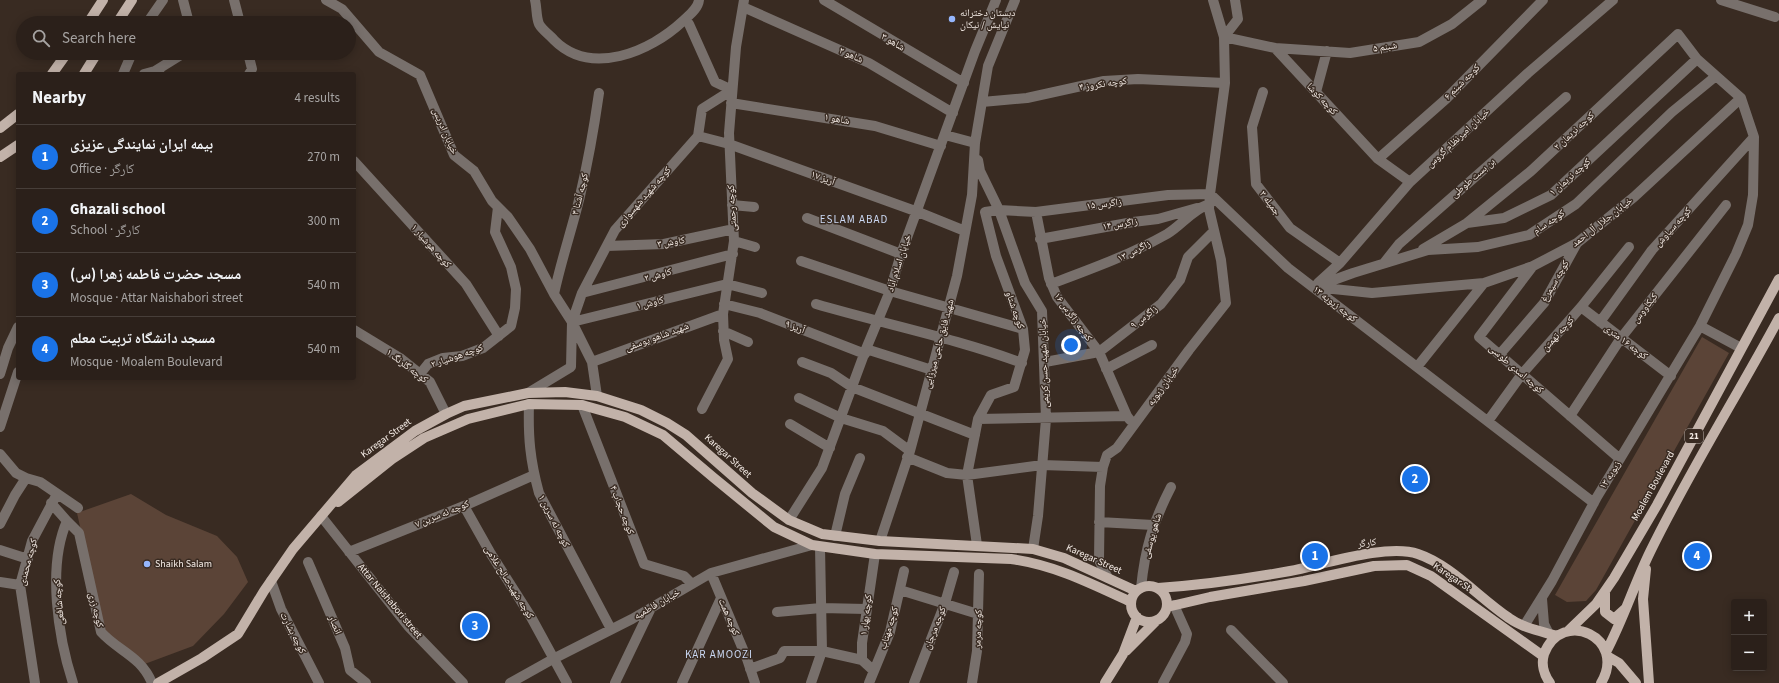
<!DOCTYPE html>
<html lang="en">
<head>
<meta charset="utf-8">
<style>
  body { margin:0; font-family:"Source Sans 3","Noto Naskh Arabic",sans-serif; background:#372d27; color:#f1f3f6 }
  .controls { position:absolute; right:12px; bottom:12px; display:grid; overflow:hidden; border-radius:4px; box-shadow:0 2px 10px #0003 }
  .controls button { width:36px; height:36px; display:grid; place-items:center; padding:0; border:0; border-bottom:1px solid #473e39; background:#2b201a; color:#f1f3f6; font:20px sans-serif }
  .you { position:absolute; left:1071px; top:345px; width:14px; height:14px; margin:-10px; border:3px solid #fff; border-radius:50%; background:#1a73e8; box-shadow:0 0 0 6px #1a73e833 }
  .badge { display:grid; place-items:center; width:26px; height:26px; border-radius:50%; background:#1a73e8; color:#fff; font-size:13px; font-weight:700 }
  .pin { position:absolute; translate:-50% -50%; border:2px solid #fff; box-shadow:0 1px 4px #0006 }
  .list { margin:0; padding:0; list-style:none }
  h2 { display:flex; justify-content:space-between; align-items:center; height:52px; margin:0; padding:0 16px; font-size:17px }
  h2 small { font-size:13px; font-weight:400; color:#a6a3a2 }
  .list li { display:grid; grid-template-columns:26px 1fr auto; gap:12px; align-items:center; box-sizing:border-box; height:64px; padding:0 16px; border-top:1px solid #473e39 }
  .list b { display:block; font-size:15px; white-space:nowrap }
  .list p { margin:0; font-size:13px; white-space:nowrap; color:#a6a3a2 }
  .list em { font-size:13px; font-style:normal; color:#a6a3a2 }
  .icon { flex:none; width:22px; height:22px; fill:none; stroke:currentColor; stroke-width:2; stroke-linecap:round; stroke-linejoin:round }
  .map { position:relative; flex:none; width:1779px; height:683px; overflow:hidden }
  .search { position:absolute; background:#2b201a; box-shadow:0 2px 10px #0003; left:16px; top:16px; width:340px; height:44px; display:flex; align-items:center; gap:10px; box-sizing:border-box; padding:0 14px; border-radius:22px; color:#a6a3a2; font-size:15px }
  .panel { position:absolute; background:#2b201a; box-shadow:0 2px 10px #0003; left:16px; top:72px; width:340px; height:308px; border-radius:4px }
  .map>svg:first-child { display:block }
  .green { fill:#5b4437 }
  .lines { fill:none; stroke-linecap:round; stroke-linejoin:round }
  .minor { stroke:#78706c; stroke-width:10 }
  .major { stroke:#c2b2a9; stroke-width:10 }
  .poi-dot { fill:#95b6fd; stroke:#392b22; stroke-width:1.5 }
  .labels { text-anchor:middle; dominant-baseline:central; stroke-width:3; stroke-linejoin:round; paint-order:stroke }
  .shield { fill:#392b22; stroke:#bcb1aa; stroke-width:1 }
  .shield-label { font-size:9px; font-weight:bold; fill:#f4ebe5 }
  .poi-label { font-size:10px; fill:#f4ebe5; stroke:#392b22; text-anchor:start }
  .street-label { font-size:10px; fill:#f4ebe5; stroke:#392b22 }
  .neighbourhood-label { font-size:11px; letter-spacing:1px; fill:#cbd8f3; stroke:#392b22 }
</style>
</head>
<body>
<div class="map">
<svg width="1779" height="683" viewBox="0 0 1779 683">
  <rect width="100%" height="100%" fill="#392b22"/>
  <!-- green -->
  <path class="green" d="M1702,337L1729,353L1596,590L1586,601L1567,602L1555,595Z
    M131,494L166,515L217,536L237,557L248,582L224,614L193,646L142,665L104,633L77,513Z"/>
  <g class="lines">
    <!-- minor -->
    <path class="minor" d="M183,0L189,23
      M234,0L240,23
      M326,0L342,9L379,52L420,75L454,155L474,171L492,201L508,217L530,249L554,294L572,322L592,362L597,396
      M535,0C537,8 536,17 539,24C542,30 550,35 554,40C591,77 650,52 683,21C689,15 698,9 699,0
      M824,0L964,83
      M1213,0L1224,37L1225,83L1210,194L1288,268L1594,503
      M1721,0L1775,17
      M743,7L869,63L953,113
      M147,23L163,0
      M689,24L715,82L732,90
      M1224,37L1275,48L1378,159L1410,182
      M1224,37L1238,19L1235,0
      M1275,48L1350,53L1419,42L1452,24L1482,0
      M248,53L252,69L249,74
      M155,71L184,53
      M123,74L132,53
      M144,74L155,71L160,74
      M1263,92L1252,127L1256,184L1290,228L1340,263
      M1316,92L1327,51
      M982,102L1027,98L1104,81L1138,79L1225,83
      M731,103L875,126L941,146
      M945,135L975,143
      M698,136L729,144L918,212L965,231
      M1378,159L1446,99L1543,0
      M978,160L980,171L999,210L1025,283L1042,311L1046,419L1038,516L1033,549
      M354,161L466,284L499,336
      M732,205L754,207
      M1036,212L1049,278L1057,297L1099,352L1127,416
      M807,218L901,254
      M1467,223L1531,171L1678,34L1697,59L1741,98L1754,137L1753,195L1748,225L1736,254L1700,326L1597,497L1552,581L1524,626
      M1040,239L1133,222L1158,219L1197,208
      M734,241L755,247
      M607,246L664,244L734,229
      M1423,249L1467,223L1504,218L1551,195L1697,59
      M801,261L890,291L1023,329
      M1384,263L1399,244L1566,97
      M1533,266L1479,337L1620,459
      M1318,283L1340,263L1410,182L1528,73L1613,0
      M1051,284C1091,269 1130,255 1167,234C1182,225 1192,210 1209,204
      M1317,286L1353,273L1428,250L1478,247L1529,235L1576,204L1672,112L1716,76
      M1314,287L1372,293L1484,283L1533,266L1577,243L1634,197L1741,98
      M582,293L733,254
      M554,294C561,261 572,229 580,196C588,162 594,128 599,93
      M724,304L760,313L865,354
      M816,304C884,324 955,338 1022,363
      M1581,307L1671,376
      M572,322L727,284L762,293
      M1600,322L1652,250L1754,137
      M1700,326L1741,348
      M354,330L400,358L430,382L446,414
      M723,331L748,342
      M866,349L932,370
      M1500,354L1544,303L1577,243
      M592,362L723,314
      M802,362L831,373L852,387L975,435
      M1045,362L1099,352L1161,304L1180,280L1188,257L1214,231
      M1417,367L1484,283
      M1106,369L1152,345
      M0,374L8,348L18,327
      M420,374L428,364L443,358L462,356L483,348L511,326L515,308L516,289L511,267L495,232L498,207
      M528,393L571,367L572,322L582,293L615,230L698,136L702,109L732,90
      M799,398L841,418L883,431L910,451
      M529,404C528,437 530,460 539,493L611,629
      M582,405L644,564L684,576L692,584
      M702,409L728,359L724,340L723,314L734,241L729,133L736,47L744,0
      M1570,416L1621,338L1726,205
      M978,419L1127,416L1130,420
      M1488,421L1522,374L1581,307L1629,247
      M790,424L830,448
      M0,427L18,372
      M0,454L16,473L26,478L40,482L78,508
      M907,457L947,473L967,475L1042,465L1103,467
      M51,503L67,521C47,566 58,637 73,683
      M464,506L491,554L531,617L567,683
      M321,516L408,626L463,683
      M789,520L822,468L866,349L890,291L901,254L975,51L996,0
      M67,521L79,533L101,632C118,651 141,656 152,683
      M1099,522L1153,525
      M0,524L15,495L26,478
      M835,536L845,494L860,458
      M880,541L910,451L957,276L972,195L975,143L988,66L1015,0
      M977,545L967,475L978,419L991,395L1014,387L1025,350L1023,329L996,256L985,212L999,210L1036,212L1168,195L1210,194L1209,209L1221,260L1226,303L1189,350L1117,448L1107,455L1103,467L1100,486L1099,560L1108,578
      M0,550L28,559
      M349,552L464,506L534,475
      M308,562L345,648L350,670L366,683
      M711,573L747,659L755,683
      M271,581L281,609L319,683
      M0,582L20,585
      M1141,588C1145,548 1153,522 1171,487
      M900,590L978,614
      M1542,599L1544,624L1549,634
      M777,612L821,608L866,609
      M1231,630L1283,683
      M750,669L780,658L784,651H822L862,660
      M874,671L862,660V643L875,554
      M35,683L20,585L32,541L57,494
      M510,683L553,659L632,619L711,573L812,545
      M615,683L651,608
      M682,683L721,598
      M811,683L822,651L820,547
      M869,683L890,632L904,571
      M914,683L945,603L954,572
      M972,683L977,651L979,574
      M1163,683L1185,642L1187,634L1174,605"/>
    <!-- major -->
    <path class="major" d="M88,23L103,0
      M117,23L132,0
      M52,74L67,53
      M84,74L97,53
      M0,128L18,114
      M0,157L18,145
      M338,502L392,459L424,438L468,419L529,404L582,405L625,417L663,435L714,478L774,527L812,545L875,554L1011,559C1055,565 1092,584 1131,602
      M1646,569L1643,599L1649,683
      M1131 604a18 18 0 1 1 36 0a18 18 0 1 1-36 0Z
      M1158,588C1202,585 1246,579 1290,571C1322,565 1387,543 1418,554C1451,565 1479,598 1509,618C1523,628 1540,631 1557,636
      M1605,593V612L1614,619L1625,609
      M1167,607L1210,597L1304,581L1374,566L1407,565L1431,576L1543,656
      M1568,631L1596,604L1614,578L1657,505L1779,279
      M1126,651L1157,620
      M1606,652C1623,620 1634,585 1650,552C1689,472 1737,396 1779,318
      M1607,656L1619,663L1636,683
      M158,683L202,658L238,634L264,591L293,549L356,475L415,431L446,414L464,406L528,393L565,392L597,396L641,410L667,423L686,435L752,493L789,520L822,534L880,541L1033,549L1064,558L1136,591
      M1105,683L1123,654L1137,617
      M1550,683C1544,675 1541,664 1544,654C1562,607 1628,638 1601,683"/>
  </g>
  <!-- markers -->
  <g class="poi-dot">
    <circle cx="952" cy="19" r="4"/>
    <circle cx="147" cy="564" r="4"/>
  </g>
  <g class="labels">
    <!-- shield labels -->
    <rect class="shield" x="1685" y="429" width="18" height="14" rx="3"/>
    <g class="shield-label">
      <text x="1694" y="436">21</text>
    </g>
    <!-- poi labels -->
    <g class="poi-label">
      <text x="960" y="13">دبستان دخترانه<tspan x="960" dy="12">نیایش / نیکان</tspan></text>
      <text x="155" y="564">Shaikh Salam</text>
    </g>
    <!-- street labels -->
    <g class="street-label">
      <text transform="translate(893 42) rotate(30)">شاهو ۳</text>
      <text transform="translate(1385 47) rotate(-9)">شبنم ۵</text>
      <text transform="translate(851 55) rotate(24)">شاهو ۲</text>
      <text transform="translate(1462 82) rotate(-45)">کوچه شبنم ۶</text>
      <text transform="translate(1103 84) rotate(-8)">کوچه نکروز ۴</text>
      <text transform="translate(1322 99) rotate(47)">کوچه کوشا</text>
      <text transform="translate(837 119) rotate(10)">شاهو ۱</text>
      <text transform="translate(445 131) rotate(66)">خیابان ادریس</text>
      <text transform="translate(1574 131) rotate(-43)">کوچه نریمان ۲</text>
      <text transform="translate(1458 138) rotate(-43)">خیابان امیرنظام گروس</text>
      <text transform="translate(1570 177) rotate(-41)">کوچه نریمان ۱</text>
      <text transform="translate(823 178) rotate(20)">آریز ۱۷</text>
      <text transform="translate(1473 178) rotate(-41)">بن بست طوطی</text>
      <text transform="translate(580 194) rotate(-76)">کوچه آشنا ۴</text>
      <text transform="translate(644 197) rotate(-49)">کوچه شهید شهسواری</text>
      <text transform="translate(1270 203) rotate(53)">جمیله ۳</text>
      <text transform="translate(1104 204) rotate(-7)">زاگرس ۱۵</text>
      <text transform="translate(732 208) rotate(-93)">کوچه رحمتی</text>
      <text transform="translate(1549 222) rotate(-34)">کوچه سام</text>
      <text transform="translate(1602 222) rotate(-38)">خیابان جلال آل احمد</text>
      <text transform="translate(1120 224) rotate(-9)">زاگرس ۱۴</text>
      <text transform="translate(1673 227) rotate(-48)">کوچه سیاوش</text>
      <text transform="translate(671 242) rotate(-9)">کاوش ۳</text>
      <text transform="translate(431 246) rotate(48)">کوچه هوشیار ۱</text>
      <text transform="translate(1134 251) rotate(-27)">زاگرس ۱۳</text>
      <text transform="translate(899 263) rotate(-72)">خیابان اسلام آباد</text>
      <text transform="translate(658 275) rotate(-15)">کاوش ۲</text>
      <text transform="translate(1555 281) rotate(-60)">کوچه سیمرغ</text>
      <text transform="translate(650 303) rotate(-14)">کاوش ۱</text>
      <text transform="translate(1335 304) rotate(38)">کوچه زیویه ۱۳</text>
      <text transform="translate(1645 308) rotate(-52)">کیکاووس</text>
      <text transform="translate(1015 310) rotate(71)">کوچه شتاو</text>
      <text transform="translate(1073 317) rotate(54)">کوچه زاگرس ۱۶</text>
      <text transform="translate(1144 317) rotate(-38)">زاگرس ۹</text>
      <text transform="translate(795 327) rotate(21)">آریز ۹</text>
      <text transform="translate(1558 334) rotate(-48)">کوچه تهمتن</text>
      <text transform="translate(657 337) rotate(-20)">شهید شاهو یوسفی</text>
      <text transform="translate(1626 342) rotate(37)">کوچه ۱۶ متری</text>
      <text transform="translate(939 344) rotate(-75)">شهید فایق حاجی میرزایی</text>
      <text transform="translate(457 356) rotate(-19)">کوچه هوشیار ۲</text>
      <text transform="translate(1044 363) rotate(-92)">خیابان شهید حسن کریمی</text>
      <text transform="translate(407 366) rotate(37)">کوچه گلرنگ ۱</text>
      <text transform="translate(1516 369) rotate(41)">کوچه اسدی طوسی</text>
      <text transform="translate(1163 386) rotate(-54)">خیابان زیویه</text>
      <text transform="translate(386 438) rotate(-36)">Karegar Street</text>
      <text transform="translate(728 456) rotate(42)">Karegar Street</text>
      <text transform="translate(1610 475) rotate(-58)">زیویه ۱۳</text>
      <text transform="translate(1653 486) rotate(-61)">Moalem Boulevard</text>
      <text transform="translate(622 510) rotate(69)">کوچه حجاب ۴</text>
      <text transform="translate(442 514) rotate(-22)">کوچه ئه سرین ۷</text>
      <text transform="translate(554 521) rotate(63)">کوچه ئه سرین ۱</text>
      <text transform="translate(1152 536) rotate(-74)">شاهو یوسفی</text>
      <text transform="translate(1367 543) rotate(-7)">کارگر</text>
      <text transform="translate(1094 559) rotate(24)">Karegar Street</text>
      <text transform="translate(28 562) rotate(-75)">کوچه محمدی</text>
      <text transform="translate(1452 577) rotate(34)">Karegar St</text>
      <text transform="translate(509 582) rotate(58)">کوچه شهیدصالح غلامی</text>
      <text transform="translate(390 601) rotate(50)">Attar Naishabori street</text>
      <text transform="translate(59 602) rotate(-95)">کوچه شافعی</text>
      <text transform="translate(657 604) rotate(-30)">خیابان فاطمیه</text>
      <text transform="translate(96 610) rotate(76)">کوچه زری</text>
      <text transform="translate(866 615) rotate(-83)">کوچه بهار ۱</text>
      <text transform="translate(729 617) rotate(67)">کوچه همت</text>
      <text transform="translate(335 625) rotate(67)">انصار</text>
      <text transform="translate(889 628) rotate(-73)">کوچه مهتاب</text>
      <text transform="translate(935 628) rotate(-69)">کوچه مرجان</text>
      <text transform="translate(978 629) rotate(-88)">کوچه مرمر</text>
      <text transform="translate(293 633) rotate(63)">کوچه بشارت</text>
    </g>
    <!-- neighbourhood labels -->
    <g class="neighbourhood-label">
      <text x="854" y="219">ESLAM ABAD</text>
      <text x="719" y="654">KAR AMOOZI</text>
    </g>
  </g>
</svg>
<div class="controls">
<button>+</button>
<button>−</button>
</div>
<div class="you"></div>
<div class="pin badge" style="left:1315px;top:556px">1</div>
<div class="pin badge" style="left:1415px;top:479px">2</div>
<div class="pin badge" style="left:475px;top:626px">3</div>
<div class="pin badge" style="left:1697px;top:556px">4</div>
<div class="search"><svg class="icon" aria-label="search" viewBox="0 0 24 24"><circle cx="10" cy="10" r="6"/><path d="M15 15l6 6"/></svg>Search here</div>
<section class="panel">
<h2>Nearby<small>4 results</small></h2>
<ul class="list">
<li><span class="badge">1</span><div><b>بیمه ایران نمایندگی عزیزی</b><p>Office · کارگر</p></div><em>270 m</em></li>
<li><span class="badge">2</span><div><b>Ghazali school</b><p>School · کارگر</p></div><em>300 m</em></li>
<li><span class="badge">3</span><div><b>مسجد حضرت فاطمه زهرا (س)</b><p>Mosque · Attar Naishabori street</p></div><em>540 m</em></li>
<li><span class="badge">4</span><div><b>مسجد دانشگاه تربیت معلم</b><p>Mosque · Moalem Boulevard</p></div><em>540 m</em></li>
</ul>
</section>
</div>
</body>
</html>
